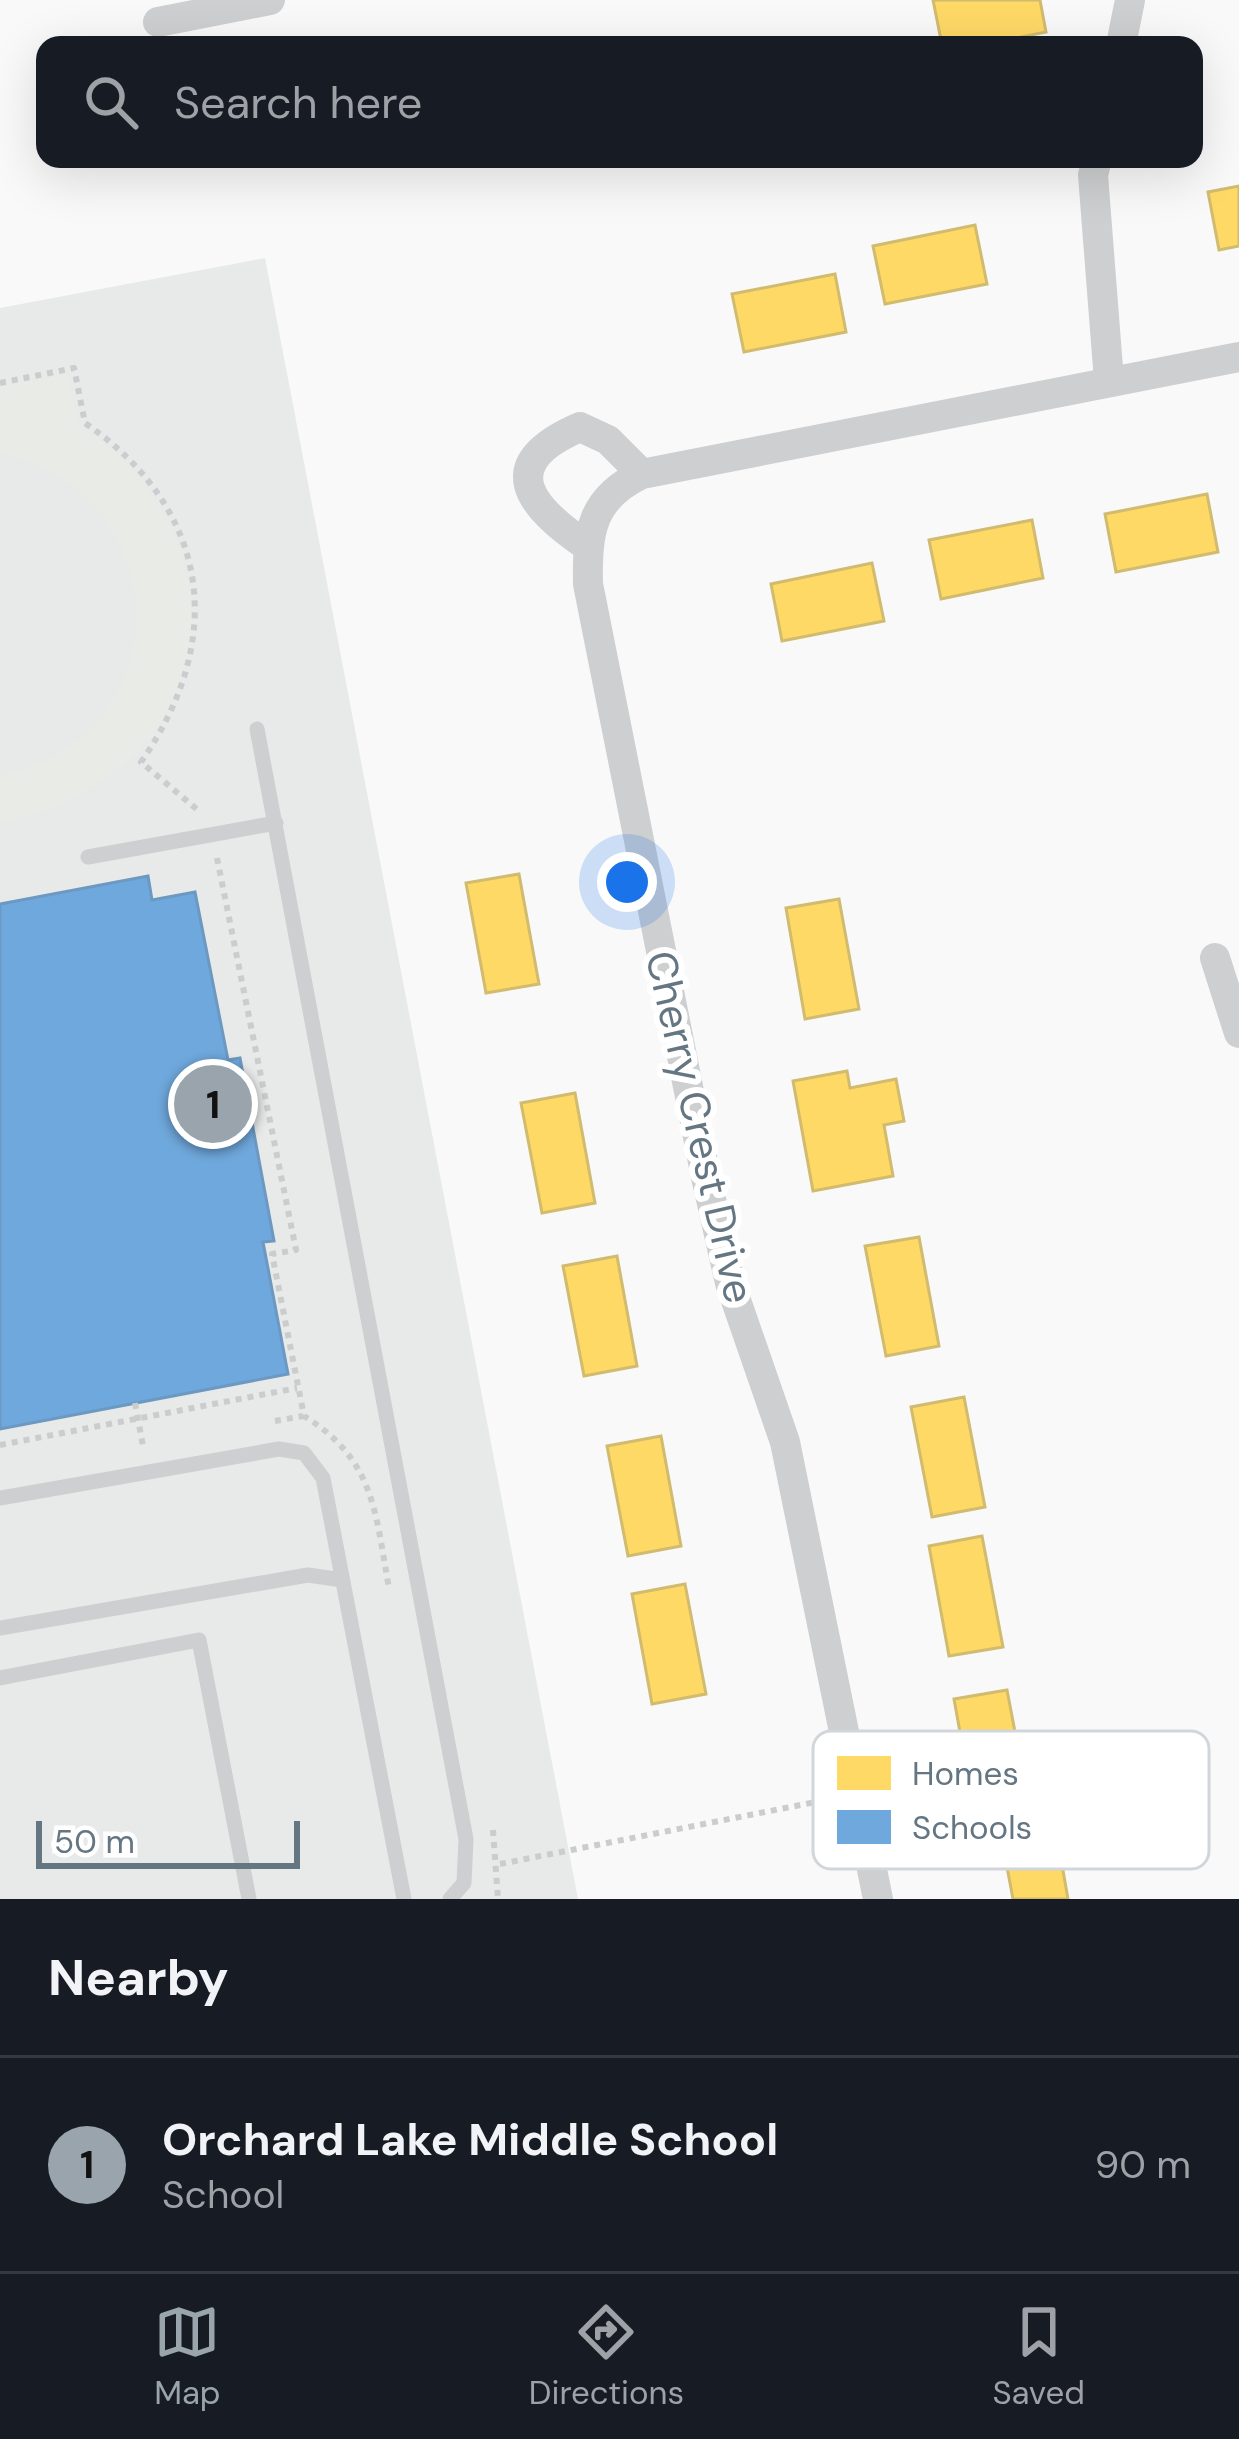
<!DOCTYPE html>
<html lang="en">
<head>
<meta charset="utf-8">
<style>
  body { margin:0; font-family:"DM Sans",sans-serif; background:#20242c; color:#f1f3f6 }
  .scale { position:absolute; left:36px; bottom:30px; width:264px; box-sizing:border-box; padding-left:12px; border:6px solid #657683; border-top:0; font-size:33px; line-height:42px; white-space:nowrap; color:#657683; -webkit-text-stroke:9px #fff; paint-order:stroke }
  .you { position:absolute; left:627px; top:882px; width:42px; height:42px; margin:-30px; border:9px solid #fff; border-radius:50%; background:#1a73e8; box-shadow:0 0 0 18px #1a73e833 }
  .badge { display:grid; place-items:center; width:78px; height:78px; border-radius:50%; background:#99a4ac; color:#111; font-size:39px; font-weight:700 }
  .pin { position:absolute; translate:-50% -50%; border:6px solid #fff; box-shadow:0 3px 12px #0006 }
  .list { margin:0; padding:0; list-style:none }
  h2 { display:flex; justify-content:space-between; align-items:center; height:156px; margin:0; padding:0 48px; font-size:51px }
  h2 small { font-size:39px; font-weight:400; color:#9ea1a6 }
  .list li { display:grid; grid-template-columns:78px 1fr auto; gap:36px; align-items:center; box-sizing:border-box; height:216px; padding:0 48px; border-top:3px solid #363941 }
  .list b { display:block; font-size:45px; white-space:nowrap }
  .list p { margin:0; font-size:39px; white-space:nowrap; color:#9ea1a6 }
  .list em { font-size:39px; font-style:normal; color:#9ea1a6 }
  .icon { flex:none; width:66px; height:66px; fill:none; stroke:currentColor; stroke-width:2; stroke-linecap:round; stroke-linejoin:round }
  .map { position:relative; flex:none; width:1239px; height:1899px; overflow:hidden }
  .search { position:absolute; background:#171b24; box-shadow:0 12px 48px #0002; left:36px; right:36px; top:36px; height:132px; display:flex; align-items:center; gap:30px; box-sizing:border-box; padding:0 42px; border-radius:24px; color:#9ea1a6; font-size:45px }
  .sheet { height:372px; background:#171b24 }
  nav { display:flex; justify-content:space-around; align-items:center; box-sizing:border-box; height:168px; border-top:3px solid #363941; background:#171b24; font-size:33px; color:#9ea1a6 }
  nav a { display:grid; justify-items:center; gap:6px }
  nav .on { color:#99a4ac }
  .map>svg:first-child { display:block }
  .built { fill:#e8e9e9 }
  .green { fill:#e8ebe6 }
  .homes { fill:#ffd966; stroke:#d1bb6f; stroke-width:3 }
  .schools { fill:#6fa8dc; stroke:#6c99c1; stroke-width:3 }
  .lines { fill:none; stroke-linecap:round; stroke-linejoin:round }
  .path { stroke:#cbcccd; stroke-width:6; stroke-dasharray:6 6; stroke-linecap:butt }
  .service { stroke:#cecfd0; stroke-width:15 }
  .minor { stroke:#cecfd0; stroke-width:30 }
  .labels { text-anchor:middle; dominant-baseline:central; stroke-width:12; stroke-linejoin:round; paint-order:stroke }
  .street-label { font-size:42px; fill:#657683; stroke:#fff }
  .key { fill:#fff; stroke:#d1d6da; stroke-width:3 }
  .key-label { font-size:33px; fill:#657683 }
</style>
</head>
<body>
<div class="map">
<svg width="1239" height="1899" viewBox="0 0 1239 1899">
  <rect width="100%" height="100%" fill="#f9f9f9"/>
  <!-- built -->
  <path class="built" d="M265,258L578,1899H0V308Z"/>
  <!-- green -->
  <path class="green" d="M67,374L78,425C260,546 216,779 0,822V775C183,741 180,493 0,453V387Z"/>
  <!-- homes -->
  <path class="homes" d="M933,0H1040L1046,32L981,45H942Z
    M1239,186V246L1219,250L1208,192Z
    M975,225L987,284L885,304L873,246Z
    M835,274L846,332L744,352L732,294Z
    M1207,494L1218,552L1116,572L1105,514Z
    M1032,520L1043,578L941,599L929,540Z
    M872,563L884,621L782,641L771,584Z
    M519,874L539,984L486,993L466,883Z
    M839,899L859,1009L805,1019L786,908Z
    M847,1071L850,1088L896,1079L904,1121L884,1125L893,1176L813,1191L793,1081Z
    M575,1093L595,1203L542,1213L521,1103Z
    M919,1237L939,1346L886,1356L865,1246Z
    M617,1256L637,1366L584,1376L563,1266Z
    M964,1397L985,1507L932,1517L911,1407Z
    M661,1436L681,1546L628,1556L607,1446Z
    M982,1536L1003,1647L949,1656L929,1546Z
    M685,1584L706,1694L652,1704L632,1594Z
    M1007,1690L1028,1800L974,1810L954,1699Z
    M1058,1842L1068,1899H1013L1004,1851Z"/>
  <!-- schools -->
  <path class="schools" d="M148,876L152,900L195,892L228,1060L240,1058L274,1241L263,1242L288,1374L0,1429V904Z"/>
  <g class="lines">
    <!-- path -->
    <path class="path" d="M0,383L74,368L85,423C211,510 227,639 141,762L200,812
      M217,858L296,1250L272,1254L304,1416C375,1460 375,1512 389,1588
      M135,1403L143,1446
      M275,1421L303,1416
      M0,1445L297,1388
      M493,1830L498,1899
      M500,1864L826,1800"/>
    <!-- service -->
    <path class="service" d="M257,729L466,1839L464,1883L450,1899
      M88,857L276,823
      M0,1498L279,1449L304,1453L323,1478L404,1899
      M0,1628L308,1575L342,1580
      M0,1678L199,1640L249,1899"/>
    <!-- minor -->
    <path class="minor" d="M158,22L270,0
      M1121,45L1130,0
      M1097,159L1093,175L1109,381
      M587,546C528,506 494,464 580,427L608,440L642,474
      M1215,958L1239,1033
      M878,1899L785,1442L730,1283L706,1177L588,584C587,532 591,498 642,474L1239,357"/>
  </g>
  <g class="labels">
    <!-- street labels -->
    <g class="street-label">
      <text transform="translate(700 1127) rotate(77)">Cherry Crest Drive</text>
    </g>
  </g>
  <!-- legend -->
  <rect x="813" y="1731" width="396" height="138" rx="18" class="key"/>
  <rect x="837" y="1756" width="54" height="34" fill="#ffd966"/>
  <rect x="837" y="1810" width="54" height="34" fill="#6fa8dc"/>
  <g class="key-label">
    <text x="912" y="1785">Homes</text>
    <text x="912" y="1839">Schools</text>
  </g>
</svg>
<div class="scale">50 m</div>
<div class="you"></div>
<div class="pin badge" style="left:213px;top:1104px">1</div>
<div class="search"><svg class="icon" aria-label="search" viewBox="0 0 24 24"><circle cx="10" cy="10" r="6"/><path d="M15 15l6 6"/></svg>Search here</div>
</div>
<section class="sheet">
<h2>Nearby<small></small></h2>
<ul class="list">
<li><span class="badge">1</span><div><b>Orchard Lake Middle School</b><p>School</p></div><em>90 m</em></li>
</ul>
</section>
<nav>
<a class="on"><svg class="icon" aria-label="map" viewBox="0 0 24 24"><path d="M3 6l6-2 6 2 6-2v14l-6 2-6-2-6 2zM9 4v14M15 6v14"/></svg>Map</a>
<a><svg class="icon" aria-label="directions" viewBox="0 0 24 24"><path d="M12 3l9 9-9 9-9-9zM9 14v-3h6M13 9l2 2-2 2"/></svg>Directions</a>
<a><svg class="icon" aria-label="saved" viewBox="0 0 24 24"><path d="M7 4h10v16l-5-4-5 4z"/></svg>Saved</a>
</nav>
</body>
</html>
